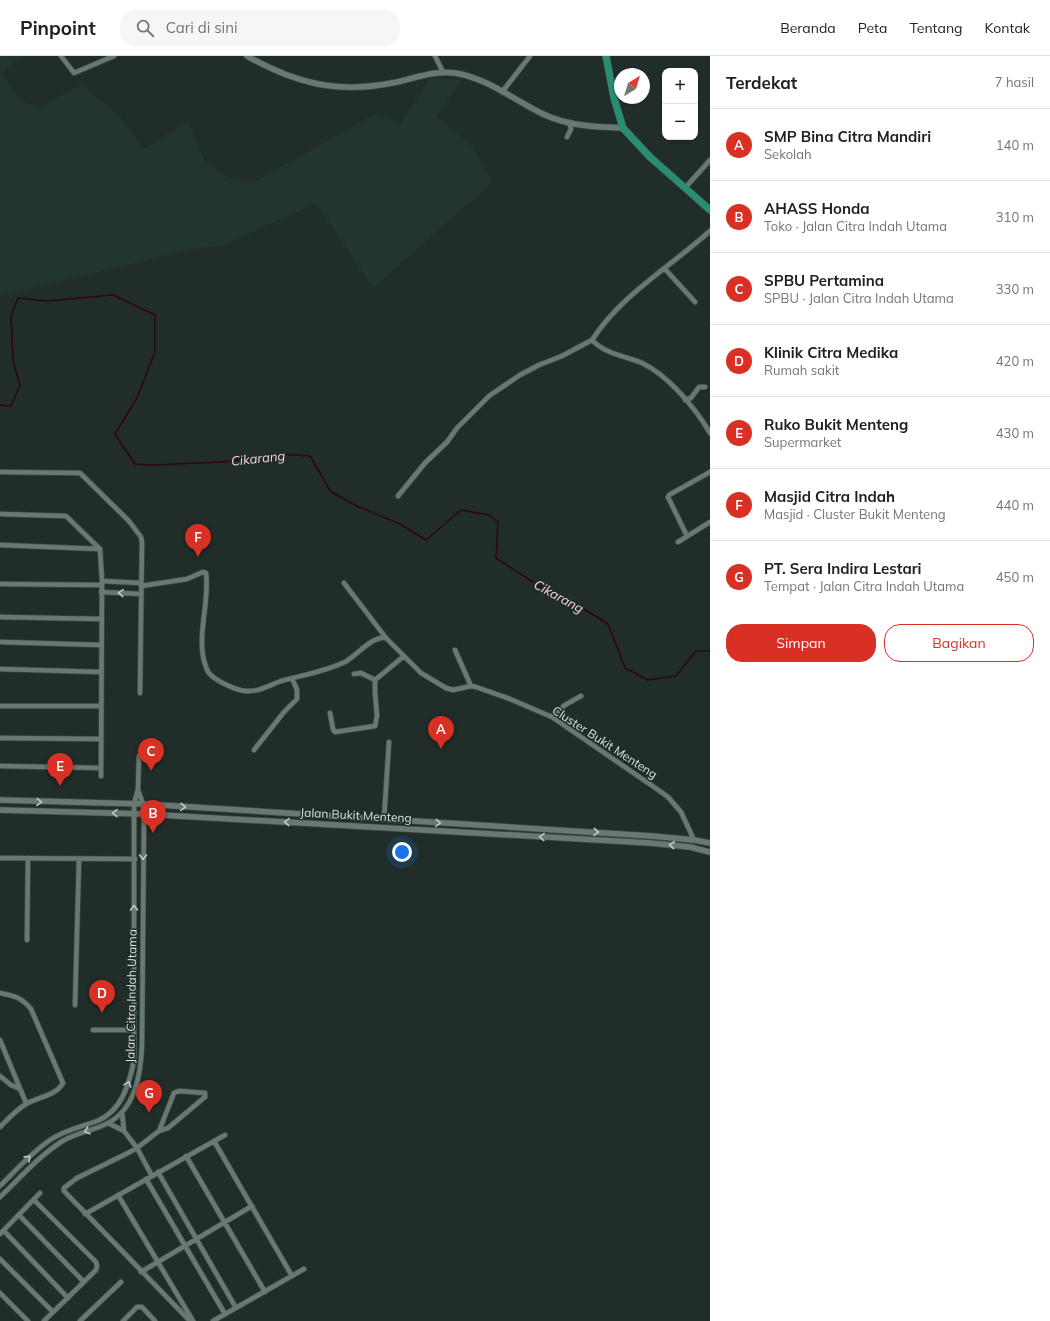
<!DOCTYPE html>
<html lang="id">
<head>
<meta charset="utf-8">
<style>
  body { margin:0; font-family:Mulish,sans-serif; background:#f6f6f6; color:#202124 }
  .controls { position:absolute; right:12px; top:12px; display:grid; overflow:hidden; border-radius:8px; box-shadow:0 1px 3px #0004 }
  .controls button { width:36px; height:36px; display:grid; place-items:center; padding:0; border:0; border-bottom:1px solid #e0e0e0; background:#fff; color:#202124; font:20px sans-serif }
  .compass { position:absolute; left:614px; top:12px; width:36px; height:36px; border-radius:50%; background:#fff; box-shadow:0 1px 3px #0004; rotate:38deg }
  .you { position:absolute; left:402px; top:796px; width:14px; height:14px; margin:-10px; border:3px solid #fff; border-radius:50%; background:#1a73e8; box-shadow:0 0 0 6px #1a73e833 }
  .badge { display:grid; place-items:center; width:26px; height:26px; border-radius:50%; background:#d93025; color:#fff; font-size:13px; font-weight:700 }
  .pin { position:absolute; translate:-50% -33px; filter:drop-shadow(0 1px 2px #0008) }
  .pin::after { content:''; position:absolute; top:21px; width:14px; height:12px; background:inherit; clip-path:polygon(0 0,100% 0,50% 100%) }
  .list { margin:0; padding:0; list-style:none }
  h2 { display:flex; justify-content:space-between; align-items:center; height:52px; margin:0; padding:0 16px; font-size:17px }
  h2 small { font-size:13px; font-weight:400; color:#757577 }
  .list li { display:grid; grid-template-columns:26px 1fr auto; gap:12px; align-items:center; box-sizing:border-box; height:72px; padding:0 16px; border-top:1px solid #e0e0e0 }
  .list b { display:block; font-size:15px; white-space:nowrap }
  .list p { margin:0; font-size:13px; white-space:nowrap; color:#757577 }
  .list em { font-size:13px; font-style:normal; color:#757577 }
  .actions { display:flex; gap:8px; padding:12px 16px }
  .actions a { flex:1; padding:9px 0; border:1px solid #d93025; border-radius:16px; text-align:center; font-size:14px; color:#d93025 }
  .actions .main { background:#d93025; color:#fff }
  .icon { flex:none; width:22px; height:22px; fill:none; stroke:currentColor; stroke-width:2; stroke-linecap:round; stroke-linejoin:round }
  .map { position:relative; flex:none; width:710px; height:1265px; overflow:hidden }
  header { display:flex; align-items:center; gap:24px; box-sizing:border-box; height:56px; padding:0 20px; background:#fff; border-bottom:1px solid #e0e0e0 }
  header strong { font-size:19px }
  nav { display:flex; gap:22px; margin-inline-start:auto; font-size:14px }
  .search { width:280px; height:36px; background:#f6f6f6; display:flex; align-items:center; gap:10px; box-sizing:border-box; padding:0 14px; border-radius:16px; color:#757577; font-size:15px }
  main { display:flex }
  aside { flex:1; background:#fff }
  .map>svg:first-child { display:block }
  .built { fill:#22362e }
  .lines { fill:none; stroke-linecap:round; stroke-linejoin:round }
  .stream { stroke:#2f0415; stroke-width:1.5 }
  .minor-casing { stroke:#404a47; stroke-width:6 }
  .tertiary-casing { stroke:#404a47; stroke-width:7 }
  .primary-casing { stroke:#404a47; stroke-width:8 }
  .minor { stroke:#6a7872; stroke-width:4.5 }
  .tertiary { stroke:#6a7872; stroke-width:5.5 }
  .primary { stroke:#2a8c73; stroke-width:7 }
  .oneway { stroke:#bfc8c4 }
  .labels { text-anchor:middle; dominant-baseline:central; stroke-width:3; stroke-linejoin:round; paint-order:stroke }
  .street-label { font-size:12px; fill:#dbe2df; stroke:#212d28 }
  .water-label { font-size:13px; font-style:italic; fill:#f6d3db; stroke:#212d28 }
</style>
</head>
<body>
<header>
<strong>Pinpoint</strong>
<div class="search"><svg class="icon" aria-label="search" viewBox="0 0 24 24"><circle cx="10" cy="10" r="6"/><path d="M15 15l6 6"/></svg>Cari di sini</div>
<nav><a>Beranda</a><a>Peta</a><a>Tentang</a><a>Kontak</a></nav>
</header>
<main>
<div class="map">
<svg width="710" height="1265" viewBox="0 0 710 1265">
  <rect width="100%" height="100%" fill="#212d28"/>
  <!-- built -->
  <path class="built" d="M0,0H22L2,17L22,46L41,50L81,28L120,61L144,93L188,65L205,106L233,124L252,127L373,59L401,66L431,22L462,24L436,60L471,89L493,126L373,232L316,147L225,189L192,193L0,240Z"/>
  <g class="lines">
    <!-- stream -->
    <path class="stream" d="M0,349L11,350L20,329L13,305L11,260L18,242L47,245L113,239L155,259V296L137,342L115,378L135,408L152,409L221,406L280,398L310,400L331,436L359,451L400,468L426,484L461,454L489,459L498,466L496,502L536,528L578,549L608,568L625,612L648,624L676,620L696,595H710"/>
    <!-- minor casing -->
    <g class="minor-casing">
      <path id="minor" d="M61,0L74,17L114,0
        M435,0L443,16
        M502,36L530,0
        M567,81L571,73L569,66
        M685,132L710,104
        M710,175C670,211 621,239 592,284C605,298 625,300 642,307C668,319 696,353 710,377
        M665,213L695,246
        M685,344L691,342L699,331H705
        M0,416L80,417L129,465L141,481L142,487L140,637
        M398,440L425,407L447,386L457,372L489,340L520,319L539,309L562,300L592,284
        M0,458L66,460L100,493L102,525L101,720
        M687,480L668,441L669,439L710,416
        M678,486L710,466
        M0,489L100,493
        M102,525L141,527
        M344,527L386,582
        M0,528L101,529
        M141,530L187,523L203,516L206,517C210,546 196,580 205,608C206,611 207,615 209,617C214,624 237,635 246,635C259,636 270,629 281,625C303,619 324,616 345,606C356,600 373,579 386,582L421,617L446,632L453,634L471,630L476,631L510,643L552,661L654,731L668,741L681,756L694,784
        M101,536L141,538
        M0,561L101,563
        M0,586L101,589
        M455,594L471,630
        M0,613L101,616
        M354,618L361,617L375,624L404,600
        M0,650H101
        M330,657L333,673L335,676L375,670L377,660L375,636V624
        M552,661L565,649L581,640
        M0,682L101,683
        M254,694L284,656L297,643V634L292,622
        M0,710L101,712
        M384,763L389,686
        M0,802L135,803
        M27,884L28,802
        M0,937C15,940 21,941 31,953L63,1027C56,1040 37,1041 26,1048C16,1054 8,1063 0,1071
        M75,949L79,803
        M93,974H134
        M0,984L26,1047
        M0,1020L11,1029L20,1033
        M122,1056L124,1075
        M108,1067L124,1075L137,1092L152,1120
        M159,1075L174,1037L179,1035L205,1037V1041L168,1072L159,1075L137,1092L128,1097L77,1122L64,1132V1135L190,1265
        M214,1085L292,1220
        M186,1100L265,1236
        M158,1116L236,1252
        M146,1123L225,1258
        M0,1130C16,1114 31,1097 50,1084C65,1074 81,1071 97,1065C122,1055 129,1028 134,1005V748L138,733L139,700
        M118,1139L193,1265
        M0,1141C20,1122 38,1101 61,1086C75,1077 92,1075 106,1068C136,1054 141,1017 142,988L144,758L143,748L138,734
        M34,1144L96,1206L97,1210L96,1214L44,1265
        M85,1158L225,1079
        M19,1159L84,1226
        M4,1175L68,1242
        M0,1178L40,1137
        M0,1203L53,1256
        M141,1216L252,1150
        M0,1237L28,1265
        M80,1265L121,1226
        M123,1265L137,1251H142L155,1265
        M213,1265L304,1213"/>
    </g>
    <!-- tertiary casing -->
    <g class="tertiary-casing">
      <path id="tertiary" d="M247,0C295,27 337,38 392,27C413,23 434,14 455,17C487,22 514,44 543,58C567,70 596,71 623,72
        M0,744L143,748L652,780L694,784L710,787
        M0,754L144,758L650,787L690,791L710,796"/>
    </g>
    <!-- primary casing -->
    <g class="primary-casing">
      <path id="primary" d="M606,0L614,42L623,72L650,101L710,154"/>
    </g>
    <!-- minor -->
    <use href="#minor" class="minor"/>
    <!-- tertiary -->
    <use href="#tertiary" class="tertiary"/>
    <!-- primary -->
    <use href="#primary" class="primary"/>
  </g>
  <!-- one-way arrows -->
  <defs><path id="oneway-chevron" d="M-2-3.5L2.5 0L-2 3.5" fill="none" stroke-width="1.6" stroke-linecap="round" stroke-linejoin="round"/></defs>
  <g class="oneway">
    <use href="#oneway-chevron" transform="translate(121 537) rotate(-177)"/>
    <use href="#oneway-chevron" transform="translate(39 746) rotate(2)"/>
    <use href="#oneway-chevron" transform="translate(183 751) rotate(4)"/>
    <use href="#oneway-chevron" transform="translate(115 757) rotate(-178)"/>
    <use href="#oneway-chevron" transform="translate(287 766) rotate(-177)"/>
    <use href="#oneway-chevron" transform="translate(438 767) rotate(4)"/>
    <use href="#oneway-chevron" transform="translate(596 776) rotate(4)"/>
    <use href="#oneway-chevron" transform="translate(542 781) rotate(-177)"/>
    <use href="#oneway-chevron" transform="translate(672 789) rotate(-174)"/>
    <use href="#oneway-chevron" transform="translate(143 801) rotate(91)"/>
    <use href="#oneway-chevron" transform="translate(134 852) rotate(-90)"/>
    <use href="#oneway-chevron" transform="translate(128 1028) rotate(-72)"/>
    <use href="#oneway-chevron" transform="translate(87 1075) rotate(161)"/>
    <use href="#oneway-chevron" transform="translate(28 1102) rotate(-44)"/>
  </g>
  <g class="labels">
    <!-- street labels -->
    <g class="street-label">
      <text transform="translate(605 686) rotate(33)">Cluster Bukit Menteng</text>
      <text transform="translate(356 759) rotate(3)">Jalan Bukit Menteng</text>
      <text transform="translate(131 940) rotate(-89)">Jalan Citra Indah Utama</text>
    </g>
    <!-- water labels -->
    <g class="water-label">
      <text transform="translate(258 402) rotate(-6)">Cikarang</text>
      <text transform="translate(559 540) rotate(29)">Cikarang</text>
    </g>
  </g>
</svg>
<div class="controls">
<button>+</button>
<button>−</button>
</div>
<svg class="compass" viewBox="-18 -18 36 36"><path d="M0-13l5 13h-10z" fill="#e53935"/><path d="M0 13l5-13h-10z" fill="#757577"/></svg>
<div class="you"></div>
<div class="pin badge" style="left:441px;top:693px">A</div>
<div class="pin badge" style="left:153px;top:777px">B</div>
<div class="pin badge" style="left:151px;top:715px">C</div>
<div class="pin badge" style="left:102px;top:957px">D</div>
<div class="pin badge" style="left:60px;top:730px">E</div>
<div class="pin badge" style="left:198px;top:501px">F</div>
<div class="pin badge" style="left:149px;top:1057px">G</div>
</div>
<aside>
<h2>Terdekat<small>7 hasil</small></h2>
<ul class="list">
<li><span class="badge">A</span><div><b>SMP Bina Citra Mandiri</b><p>Sekolah</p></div><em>140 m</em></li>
<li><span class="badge">B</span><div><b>AHASS Honda</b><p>Toko · Jalan Citra Indah Utama</p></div><em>310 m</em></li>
<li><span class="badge">C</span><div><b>SPBU Pertamina</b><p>SPBU · Jalan Citra Indah Utama</p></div><em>330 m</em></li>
<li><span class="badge">D</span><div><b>Klinik Citra Medika</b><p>Rumah sakit</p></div><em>420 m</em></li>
<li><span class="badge">E</span><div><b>Ruko Bukit Menteng</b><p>Supermarket</p></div><em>430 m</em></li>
<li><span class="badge">F</span><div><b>Masjid Citra Indah</b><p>Masjid · Cluster Bukit Menteng</p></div><em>440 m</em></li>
<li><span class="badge">G</span><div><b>PT. Sera Indira Lestari</b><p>Tempat · Jalan Citra Indah Utama</p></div><em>450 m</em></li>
</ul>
<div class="actions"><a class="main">Simpan</a><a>Bagikan</a></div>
</aside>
</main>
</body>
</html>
